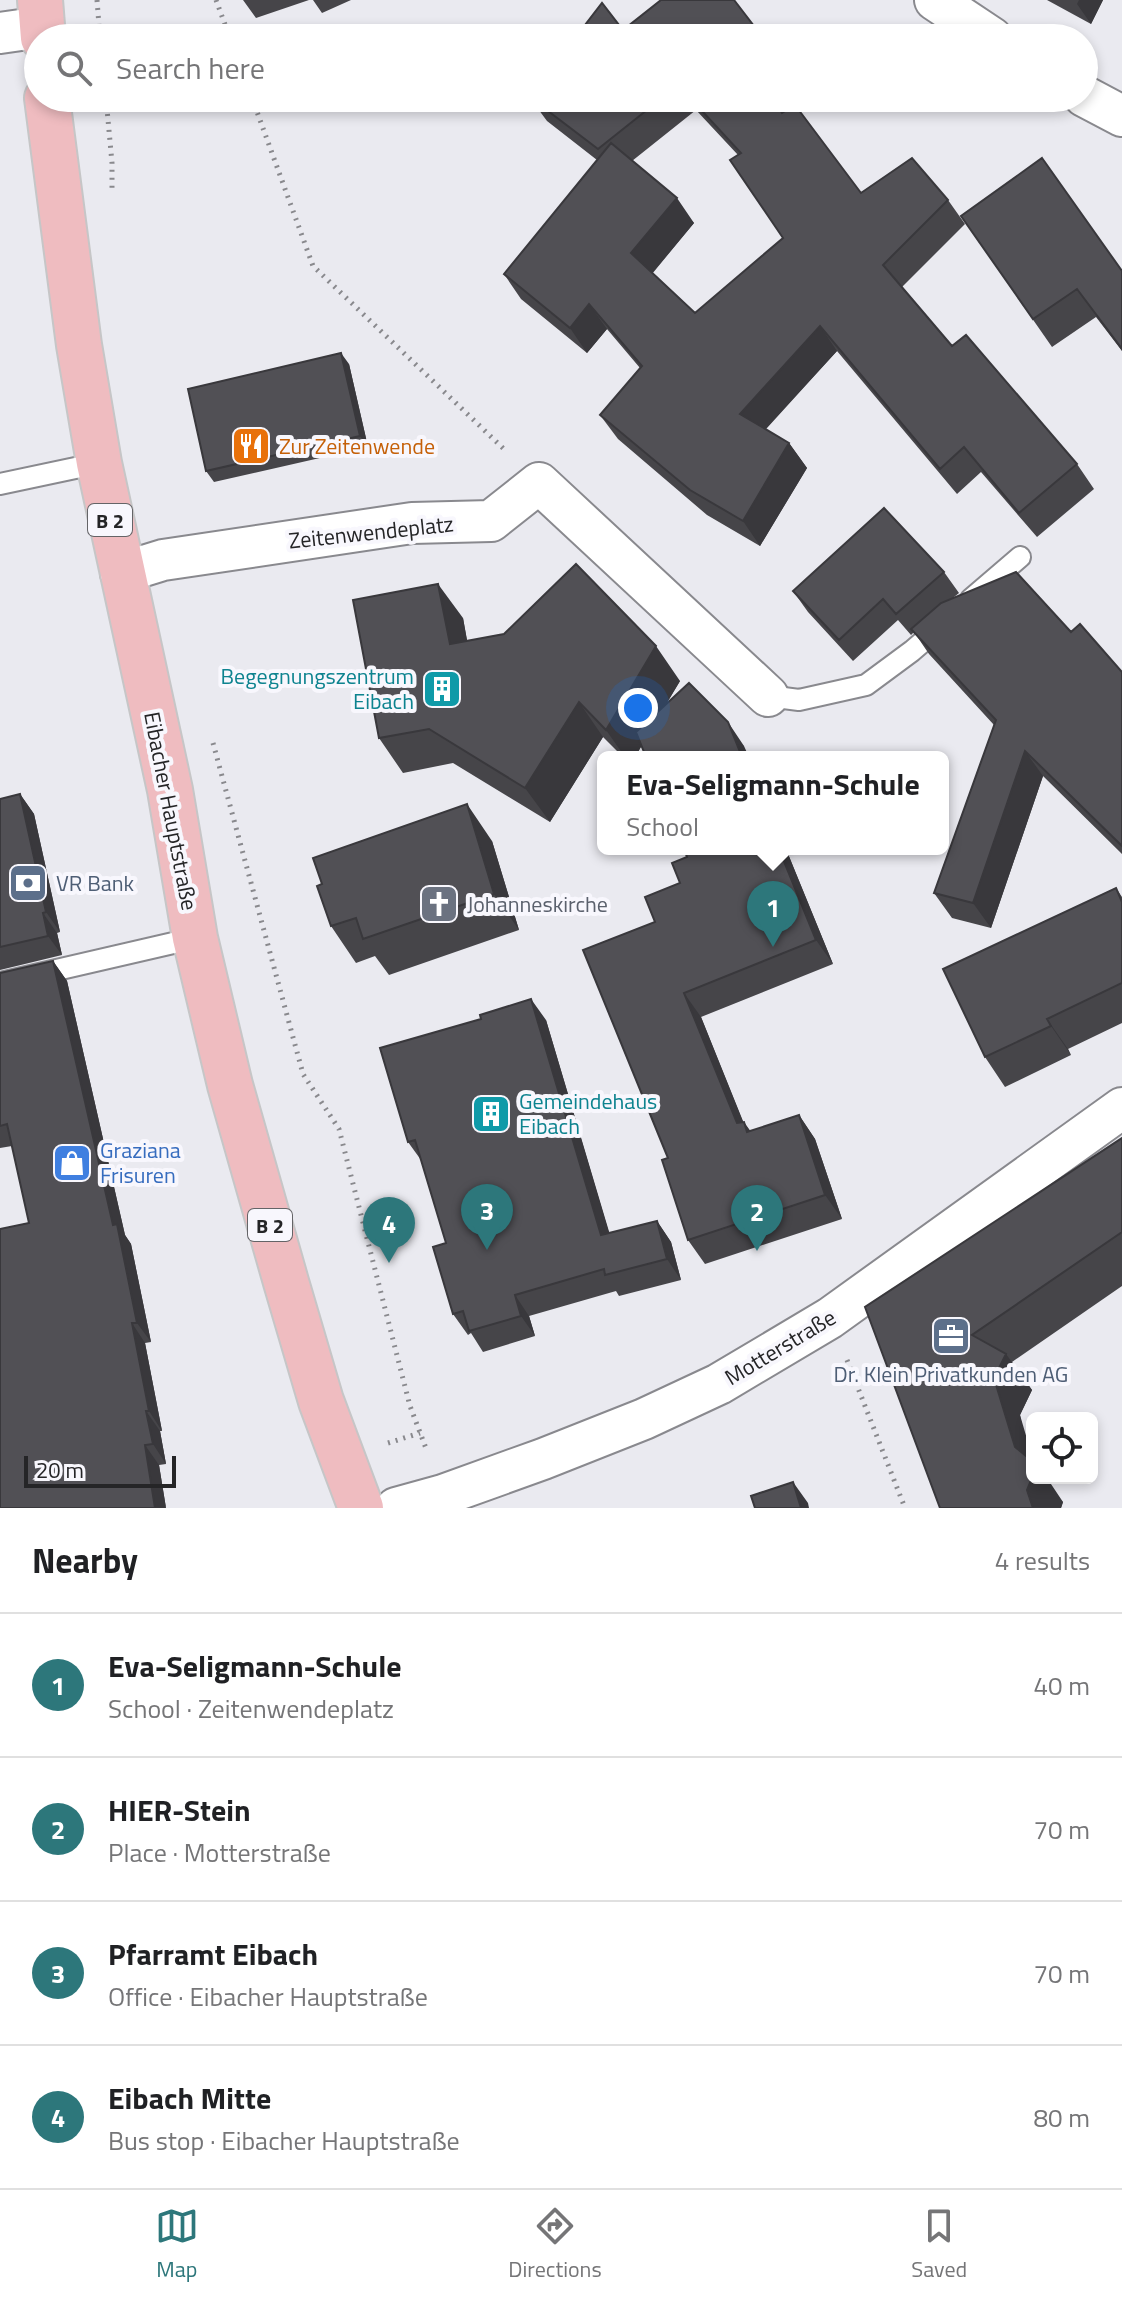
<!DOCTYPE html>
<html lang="en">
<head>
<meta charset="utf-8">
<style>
  body { margin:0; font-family:"Titillium Web",sans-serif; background:#f2f2f2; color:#202124 }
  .controls { position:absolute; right:24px; bottom:24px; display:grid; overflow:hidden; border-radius:12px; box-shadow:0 4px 12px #0003 }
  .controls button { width:72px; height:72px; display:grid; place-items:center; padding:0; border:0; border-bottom:2px solid #e0e0e0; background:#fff; color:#202124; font:40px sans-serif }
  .scale { position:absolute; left:24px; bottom:20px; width:152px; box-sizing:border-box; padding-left:8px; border:4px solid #252527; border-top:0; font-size:22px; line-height:28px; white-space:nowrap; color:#252527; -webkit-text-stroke:6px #f8f7fd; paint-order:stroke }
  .you { position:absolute; left:638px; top:708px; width:28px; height:28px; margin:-20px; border:6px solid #fff; border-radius:50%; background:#1a73e8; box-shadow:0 0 0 12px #1a73e833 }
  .badge { display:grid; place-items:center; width:52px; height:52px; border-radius:50%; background:#2d777b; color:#fff; font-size:26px; font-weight:700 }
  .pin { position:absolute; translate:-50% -66px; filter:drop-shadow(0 2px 4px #0008) }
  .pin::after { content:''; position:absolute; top:42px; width:28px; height:24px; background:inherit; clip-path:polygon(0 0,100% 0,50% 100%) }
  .popup { position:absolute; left:597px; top:751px; width:352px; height:104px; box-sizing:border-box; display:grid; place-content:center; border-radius:12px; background:#fff; filter:drop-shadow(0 2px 6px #0005); font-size:26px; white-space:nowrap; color:#757577 }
  .popup b { font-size:30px; color:#202124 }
  .popup::after { content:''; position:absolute; left:50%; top:100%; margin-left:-16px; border:16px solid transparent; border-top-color:#fff }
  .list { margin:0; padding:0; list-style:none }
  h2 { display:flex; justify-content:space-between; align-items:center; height:104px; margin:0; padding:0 32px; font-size:34px }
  h2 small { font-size:26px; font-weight:400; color:#757577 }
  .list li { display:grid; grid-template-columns:52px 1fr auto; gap:24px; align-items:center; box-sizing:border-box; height:144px; padding:0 32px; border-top:2px solid #e0e0e0 }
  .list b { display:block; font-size:30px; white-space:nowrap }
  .list p { margin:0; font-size:26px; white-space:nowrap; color:#757577 }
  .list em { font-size:26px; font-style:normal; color:#757577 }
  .icon { flex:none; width:44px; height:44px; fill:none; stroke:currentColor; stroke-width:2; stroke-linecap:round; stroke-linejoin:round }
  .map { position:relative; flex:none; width:1122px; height:1508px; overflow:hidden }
  .search { position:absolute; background:#fff; box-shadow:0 4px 12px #0003; left:24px; right:24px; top:24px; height:88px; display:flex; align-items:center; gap:20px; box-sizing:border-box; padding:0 28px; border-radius:44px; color:#757577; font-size:30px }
  .sheet { height:680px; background:#fff }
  nav { display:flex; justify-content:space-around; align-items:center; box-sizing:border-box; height:112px; border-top:2px solid #e0e0e0; background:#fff; font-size:22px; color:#757577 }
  nav a { display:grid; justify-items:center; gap:4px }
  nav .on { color:#2d777b }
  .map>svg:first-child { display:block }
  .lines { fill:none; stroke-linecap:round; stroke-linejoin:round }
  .service-casing { stroke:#89898e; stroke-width:24 }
  .minor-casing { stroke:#89898e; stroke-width:44 }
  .primary-casing { stroke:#c6c6c7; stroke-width:48 }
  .path { stroke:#89898d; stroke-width:5; stroke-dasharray:2 6; stroke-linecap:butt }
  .service { stroke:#fff; stroke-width:20 }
  .minor { stroke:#fff; stroke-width:40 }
  .primary { stroke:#efbcc0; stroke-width:44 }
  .wall { fill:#464549; fill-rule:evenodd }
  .shaded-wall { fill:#39383c }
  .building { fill:#515055; stroke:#39383c; stroke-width:2 }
  .labels { text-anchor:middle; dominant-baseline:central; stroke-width:8; stroke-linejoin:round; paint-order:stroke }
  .shield { fill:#f8f7fd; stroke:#646467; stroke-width:2 }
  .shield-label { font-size:20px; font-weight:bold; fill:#252527 }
  .food-label { font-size:22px; fill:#c56008; stroke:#f8f7fd; text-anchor:start }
  .street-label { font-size:22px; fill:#252527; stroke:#f8f7fd }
  .culture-label { font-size:22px; fill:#0d838f; stroke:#f8f7fd; text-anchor:end }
  .service-label { font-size:22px; fill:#4e5e75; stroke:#f8f7fd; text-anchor:start }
  .worship-label { font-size:22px; fill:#5b616d; stroke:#f8f7fd; text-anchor:start }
  .shop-label { font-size:22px; fill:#366cbe; stroke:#f8f7fd; text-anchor:start }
</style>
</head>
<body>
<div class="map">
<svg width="1122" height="1508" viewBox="0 0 1122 1508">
  <rect width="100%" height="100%" fill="#eaeaf0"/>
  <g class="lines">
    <!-- service casing -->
    <g class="service-casing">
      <path id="service" d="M0,484L99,463
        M971,599L1020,557
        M768,696L799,700L866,685L912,651L941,626
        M0,983L195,938"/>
    </g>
    <!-- minor casing -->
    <g class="minor-casing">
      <path id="minor" d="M935,0L992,38
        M0,33L42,27
        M1084,96L1122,116
        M121,573L163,560L412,523L491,521L539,483L768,696
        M396,1508L443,1495L543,1459L644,1419L719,1384L830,1318L1122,1108"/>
    </g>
    <!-- primary casing -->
    <g class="primary-casing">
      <path id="primary" d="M40,0L43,38
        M47,98L79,345L99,463L170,790L195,938L230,1085L286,1282L321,1401L361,1508"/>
    </g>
    <!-- path -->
    <path class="path" d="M97,0L100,38
      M216,0L230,38
      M106,98L112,163V193
      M252,98L313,266L507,452
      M213,743L303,1074L339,1129L410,1406L427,1451
      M847,1360L905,1508
      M388,1443L420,1433"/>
    <!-- service -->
    <use href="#service" class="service"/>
    <!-- minor -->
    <use href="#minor" class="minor"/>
    <!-- primary -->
    <use href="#primary" class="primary"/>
  </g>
  <!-- wall -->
  <path class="wall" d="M243,0H309L256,18Z
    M313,0H351L322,13Z
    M1047,0H1103L1091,24Z
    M754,26L763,38H575L623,30Z
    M530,98H774L783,112L861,193L948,200L965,224L902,287L952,346L1077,464L1094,489L1037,537L981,472L957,494L837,351L765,429L789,443L807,468L760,546L707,515L618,439L600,415L640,368L607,329L587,353L521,299L504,274L597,160L547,121ZM696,110L738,155L783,238L695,313L652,274L694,223L632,161Z
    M961,216L1122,271V351L1096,317L1052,347Z
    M349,364L368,447L214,482L206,471Z
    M944,572L959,593L954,597L1071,632L1122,672V854L1043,776L991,928L952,918L934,893L994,725L929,654L914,632L911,635L898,620L853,661L808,612L793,591Z
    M463,618L467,641L680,681L666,704L744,746L642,745L635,757H623L603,737L550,822L453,763L403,773L379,738Z
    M20,794L34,814L60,932L57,933L62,955L0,970V799Z
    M492,841L519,930L389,975L375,956L356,963L331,926Z
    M684,849H786L833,964L701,1017L743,1122L750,1131L799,1115L815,1139L842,1219L705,1264L688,1240L668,1158L655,922L680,883L687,857Z
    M1116,888L1122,897V1023L1068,1049L1071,1055L1005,1087L985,1057Z
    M53,961L67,981L125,1235L131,1244L151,1342L145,1343L162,1431H160L166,1464L159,1465L166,1508L29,1223L12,1146L0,1148V973Z
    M546,1020L609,1233L657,1221L671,1242L681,1280L619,1296L616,1291L529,1316L535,1336L483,1352L471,1333L468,1335L453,1314L446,1243L421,1160L408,1142Z
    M1122,1138V1286L1012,1362L1032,1390L1020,1415L1032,1478L1063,1502L1061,1508H940L865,1307Z"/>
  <!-- shaded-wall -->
  <path class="shaded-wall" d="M1079,0H1103L1091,24L1077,4Z
    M677,198L694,223L648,278L631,253Z
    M589,304L607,329L587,353L570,328Z
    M820,326L837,351L757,439L740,414Z
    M341,353L349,364L368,447L360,436Z
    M789,443L807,468L760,546L743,521Z
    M438,584L463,618L474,678L450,644Z
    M656,646L680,681L635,757H625L606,730Z
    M579,702L603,737L550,822L525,788Z
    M728,722L744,746L749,757H742Z
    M1025,751L1043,776L991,928L973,903Z
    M20,794L34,814L60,932L46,912Z
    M467,804L492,841L519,930L494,894Z
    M779,849H786L833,964L816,940Z
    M43,913L57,933L62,955L48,936Z
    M53,961L67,981L125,1235L131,1244L151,1342L137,1323L113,1225Z
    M684,993L701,1017L747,1131L744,1122L761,1146L737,1123Z
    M531,999L546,1020L616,1255L601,1235Z
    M1047,1019L1068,1049L1071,1055L1051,1026Z
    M799,1115L815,1139L842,1219L825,1195Z
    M657,1221L671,1242L681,1280L667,1259Z
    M515,1295L529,1316L535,1336L521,1316Z
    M132,1323L145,1343L162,1431L149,1411Z
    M1006,1354L1032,1390L1020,1415L1032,1456V1472L1015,1447L994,1378Z
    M146,1411L160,1431L166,1464L153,1444Z
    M145,1445L159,1465L166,1508H155Z
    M1032,1478H1047L1063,1502L1061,1508H1033L1027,1490Z
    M793,1482L808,1503L809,1508H801Z"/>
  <!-- building -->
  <path class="building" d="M661,0H734L754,26L738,38H575L602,3L623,30Z
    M531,98H662L598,149Z
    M690,98H772L782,113L795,105L861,193L912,158L948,200L883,265L952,346L966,335L1077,464L1019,513L964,447L940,469L820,326L740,414L789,443L743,521L690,490L600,415L642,366L589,304L570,328L504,274L611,143L677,198L631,253L695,313L783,238L730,160L741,153Z
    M1042,158L1122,271V349L1077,289L1033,319L961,216Z
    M341,353L360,436L206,471L188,389Z
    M884,508L944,572L896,614L883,599L839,640L793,591Z
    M576,564L656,646L606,730L579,702L525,788L429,729L379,738L353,600L438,584L450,644L504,634Z
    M1016,572L1071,632L1080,624L1122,672V846L1025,751L973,903L934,893L996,720L911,629L941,603Z
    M689,683L728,722L742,757H646L636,732Z
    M20,794L46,912L43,913L48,936L0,947V799Z
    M467,804L494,894L363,939L356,918L331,926L317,886L322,884L313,858Z
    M684,849H779L816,940L684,993L737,1123L744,1122L747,1132L799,1115L825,1195L688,1240L662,1160L668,1158L583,950L655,922L645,897L680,883L672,863L687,857Z
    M1116,888L1122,902V983L1047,1019L1051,1026L985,1057L943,969Z
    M53,961L113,1225L117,1224L137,1323H132L149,1411H146L153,1444L145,1445L155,1508H0V1229L29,1223L7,1124L0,1126V973Z
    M531,999L601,1235L657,1221L667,1259L605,1275L604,1269L515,1295L521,1316L469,1331L463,1311L453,1314L433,1247L446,1243L415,1140L408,1142L380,1048L481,1019L480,1015Z
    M1122,1138V1232L972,1335L1006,1354L994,1378L1015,1447L1032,1461V1478L1027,1490L1033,1508H940L865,1307Z
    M793,1482L801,1508H755L751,1496Z"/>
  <!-- icons -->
  <defs>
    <g id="restaurant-square" transform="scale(2)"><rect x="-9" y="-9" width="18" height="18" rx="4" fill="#e8710a" stroke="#f8f7fd"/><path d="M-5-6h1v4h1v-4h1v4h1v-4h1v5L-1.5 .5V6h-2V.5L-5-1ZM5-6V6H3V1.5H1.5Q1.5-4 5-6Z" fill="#fff"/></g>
    <g id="building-square" transform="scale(2)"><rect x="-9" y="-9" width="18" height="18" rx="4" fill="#0f9aa8" stroke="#f8f7fd"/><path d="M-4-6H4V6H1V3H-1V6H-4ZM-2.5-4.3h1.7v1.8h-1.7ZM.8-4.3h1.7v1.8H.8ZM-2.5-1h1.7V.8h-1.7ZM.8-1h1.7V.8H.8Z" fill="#fff"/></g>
    <g id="bank-square" transform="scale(2)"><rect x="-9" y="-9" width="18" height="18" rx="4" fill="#5c6f8a" stroke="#f8f7fd"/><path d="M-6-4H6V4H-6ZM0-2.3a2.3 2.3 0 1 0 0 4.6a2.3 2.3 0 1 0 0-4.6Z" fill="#fff"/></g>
    <g id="church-square" transform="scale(2)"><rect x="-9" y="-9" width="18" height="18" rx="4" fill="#6b7280" stroke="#f8f7fd"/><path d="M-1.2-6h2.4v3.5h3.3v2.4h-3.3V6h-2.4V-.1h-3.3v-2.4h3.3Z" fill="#fff"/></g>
    <g id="shop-square" transform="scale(2)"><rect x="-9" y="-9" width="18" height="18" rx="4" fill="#3f7fe0" stroke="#f8f7fd"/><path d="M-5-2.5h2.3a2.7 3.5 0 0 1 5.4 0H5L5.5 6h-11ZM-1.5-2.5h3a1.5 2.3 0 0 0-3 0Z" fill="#fff"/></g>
    <g id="office-square" transform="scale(2)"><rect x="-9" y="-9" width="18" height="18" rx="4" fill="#5c6f8a" stroke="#f8f7fd"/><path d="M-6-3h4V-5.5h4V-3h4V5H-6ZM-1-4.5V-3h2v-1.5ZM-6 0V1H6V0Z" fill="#fff"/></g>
  </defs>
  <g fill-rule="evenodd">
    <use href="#restaurant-square" x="251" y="446"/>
    <use href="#building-square" x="442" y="689"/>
    <use href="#bank-square" x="28" y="883"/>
    <use href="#church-square" x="439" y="904"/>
    <use href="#building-square" x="491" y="1114"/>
    <use href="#shop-square" x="72" y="1163"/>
    <use href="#office-square" x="951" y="1336"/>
  </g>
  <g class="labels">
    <!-- shield labels -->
    <g class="shield">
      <rect x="88" y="504" width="44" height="32" rx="6"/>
      <rect x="248" y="1209" width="44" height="32" rx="6"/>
    </g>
    <g class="shield-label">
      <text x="110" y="520">B 2</text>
      <text x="270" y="1225">B 2</text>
    </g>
    <!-- food labels -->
    <g class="food-label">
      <text x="279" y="446">Zur Zeitenwende</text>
    </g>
    <!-- street labels -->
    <g class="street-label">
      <text transform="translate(371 532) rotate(-6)">Zeitenwendeplatz</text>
      <text transform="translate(171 811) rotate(79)">Eibacher Hauptstraße</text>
      <text transform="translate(780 1347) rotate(-31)">Motterstraße</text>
    </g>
    <!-- culture labels -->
    <g class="culture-label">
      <text x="414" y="676">Begegnungszentrum<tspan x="414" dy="25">Eibach</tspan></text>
      <text x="519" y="1101" text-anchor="start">Gemeindehaus<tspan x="519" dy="25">Eibach</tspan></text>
    </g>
    <!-- service labels -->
    <g class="service-label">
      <text x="56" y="883">VR Bank</text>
      <text x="951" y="1374" text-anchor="middle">Dr. Klein Privatkunden AG</text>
    </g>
    <!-- worship labels -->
    <g class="worship-label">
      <text x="467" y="904">Johanneskirche</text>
    </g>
    <!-- shop labels -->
    <g class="shop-label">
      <text x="100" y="1150">Graziana<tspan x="100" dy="25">Frisuren</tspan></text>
    </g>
  </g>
</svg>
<div class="controls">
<button><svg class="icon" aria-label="locate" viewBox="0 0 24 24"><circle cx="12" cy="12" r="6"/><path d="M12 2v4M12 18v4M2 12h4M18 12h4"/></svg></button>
</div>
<div class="scale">20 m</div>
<div class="you"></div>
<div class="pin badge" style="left:773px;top:947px">1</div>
<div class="popup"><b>Eva-Seligmann-Schule</b>School</div>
<div class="pin badge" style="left:757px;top:1251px">2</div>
<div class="pin badge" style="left:487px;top:1250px">3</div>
<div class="pin badge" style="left:389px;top:1263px">4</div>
<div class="search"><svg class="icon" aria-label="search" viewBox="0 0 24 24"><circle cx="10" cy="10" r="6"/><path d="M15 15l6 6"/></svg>Search here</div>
</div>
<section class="sheet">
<h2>Nearby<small>4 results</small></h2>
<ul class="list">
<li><span class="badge">1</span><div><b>Eva-Seligmann-Schule</b><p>School · Zeitenwendeplatz</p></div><em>40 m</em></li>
<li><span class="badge">2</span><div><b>HIER-Stein</b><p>Place · Motterstraße</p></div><em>70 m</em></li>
<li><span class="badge">3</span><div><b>Pfarramt Eibach</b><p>Office · Eibacher Hauptstraße</p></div><em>70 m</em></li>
<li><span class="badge">4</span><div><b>Eibach Mitte</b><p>Bus stop · Eibacher Hauptstraße</p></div><em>80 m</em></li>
</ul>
</section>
<nav>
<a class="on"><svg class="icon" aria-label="map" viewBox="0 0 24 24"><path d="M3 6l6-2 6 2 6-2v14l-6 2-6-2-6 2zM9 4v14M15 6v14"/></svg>Map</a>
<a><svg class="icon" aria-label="directions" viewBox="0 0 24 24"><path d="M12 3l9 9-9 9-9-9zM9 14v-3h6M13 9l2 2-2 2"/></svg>Directions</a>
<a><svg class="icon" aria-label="saved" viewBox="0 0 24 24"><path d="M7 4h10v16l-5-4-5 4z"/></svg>Saved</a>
</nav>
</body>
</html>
